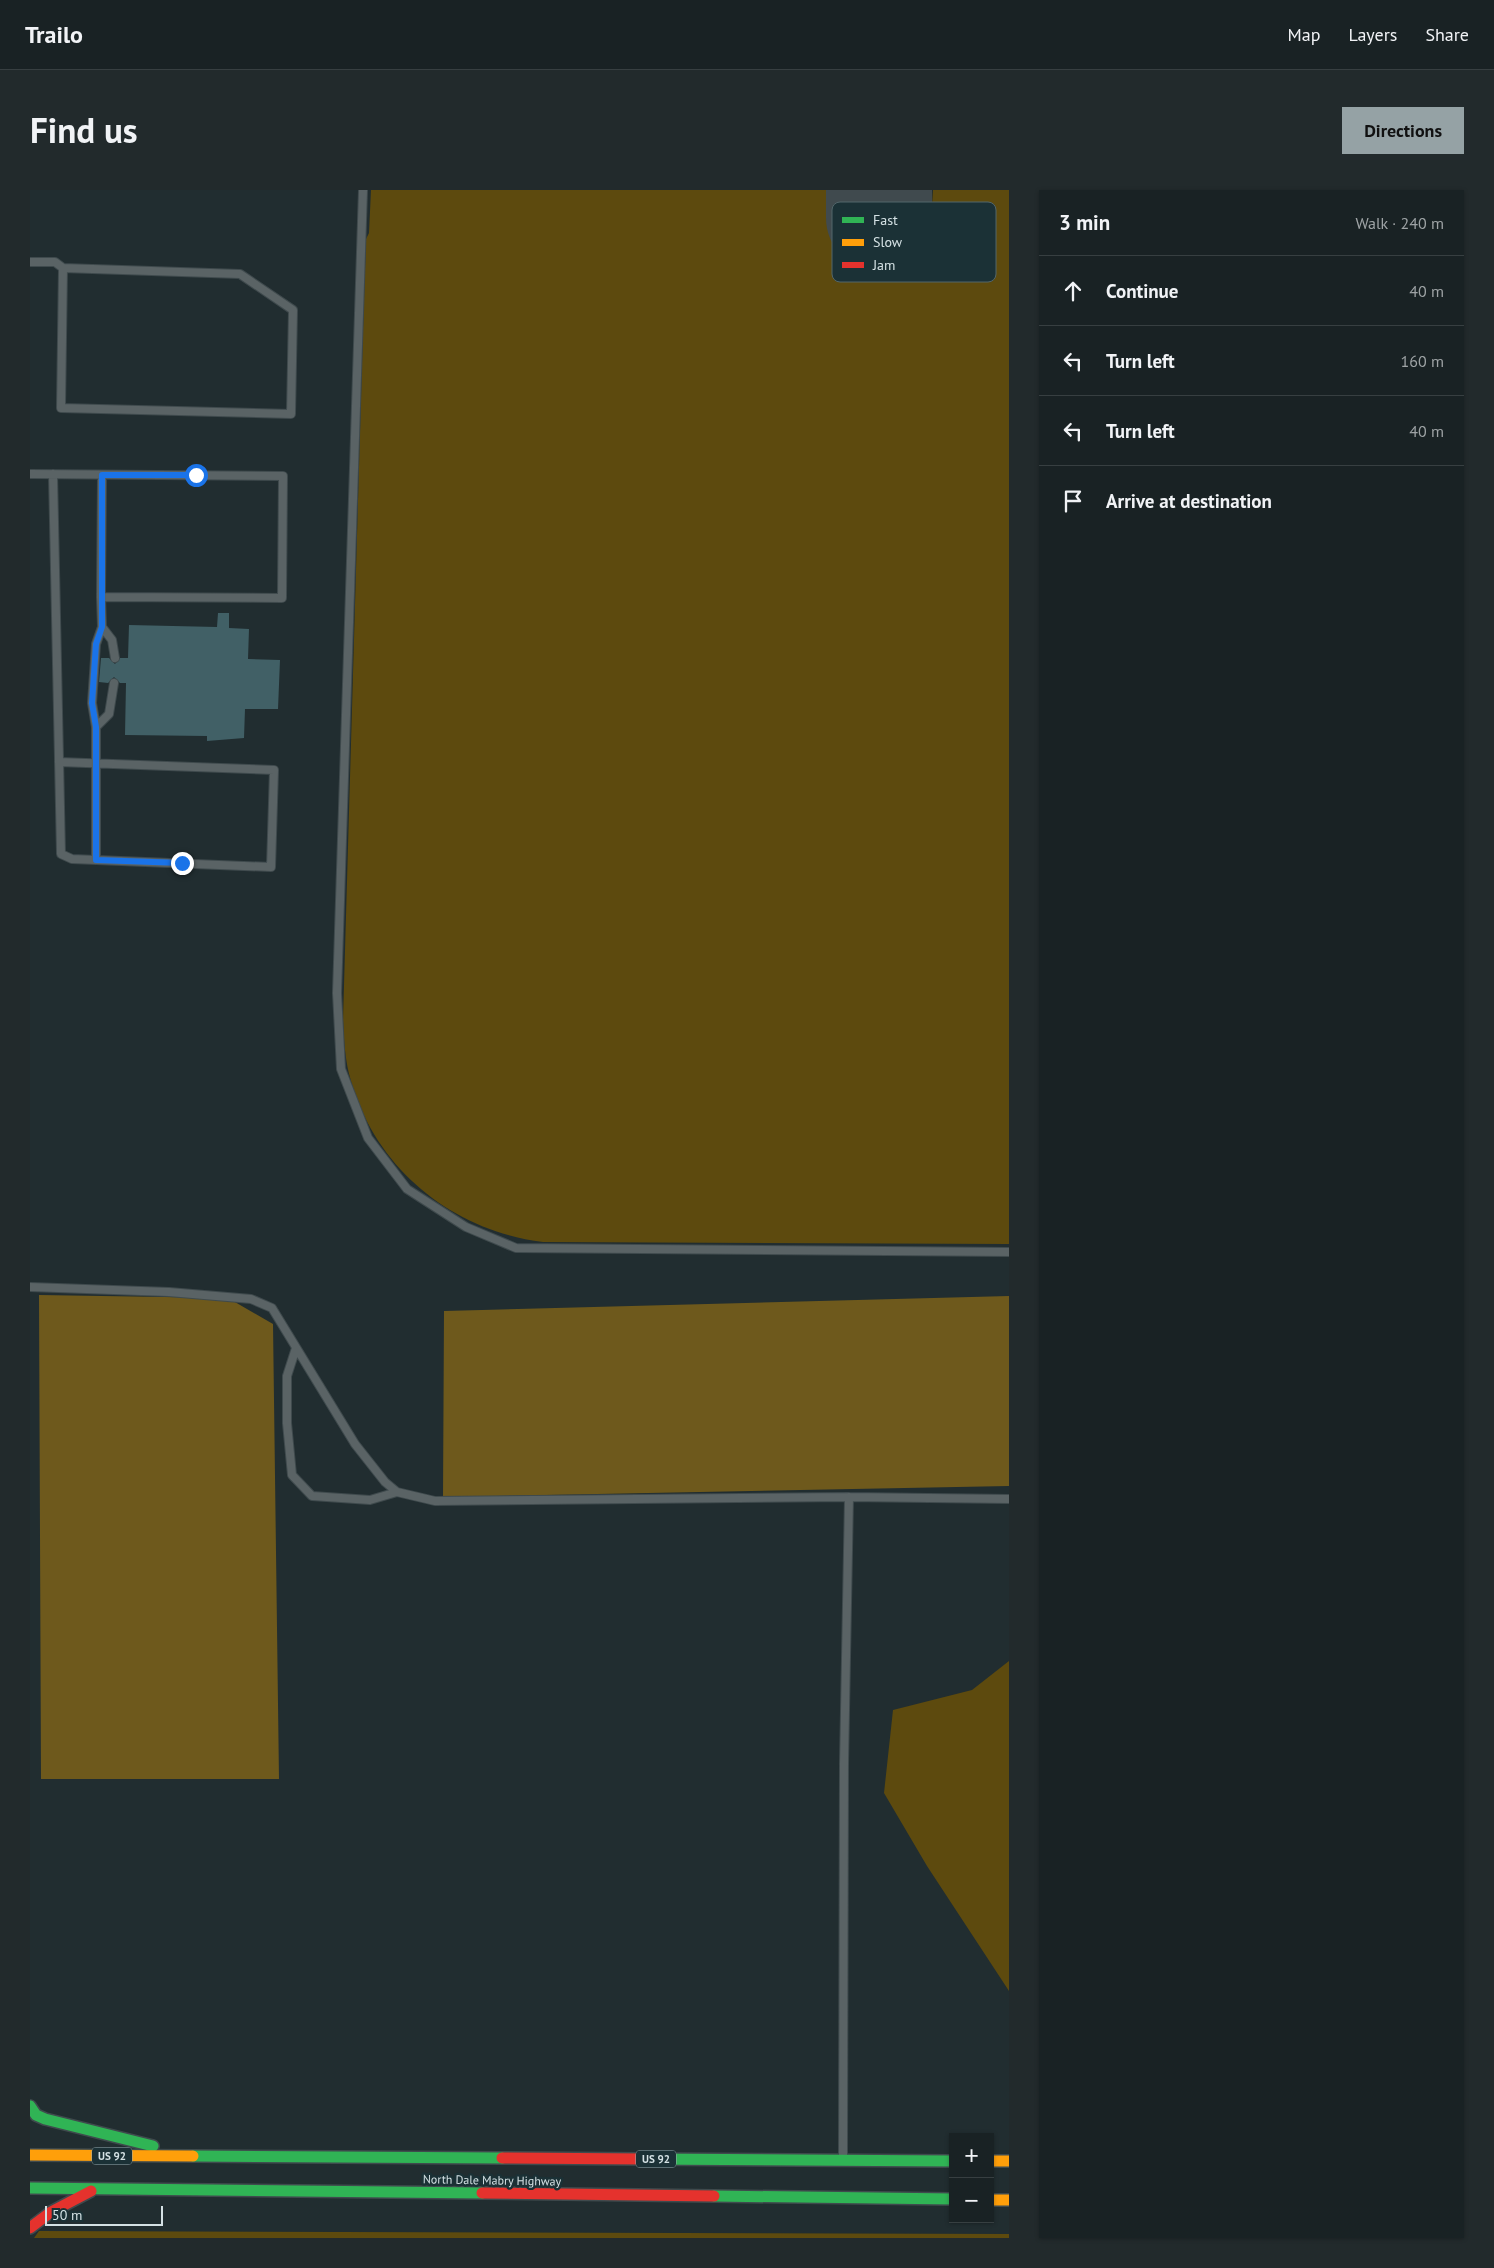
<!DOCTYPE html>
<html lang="en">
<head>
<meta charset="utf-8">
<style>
  body { margin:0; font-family:"PT Sans",sans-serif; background:#222a2c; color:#f1f3f6 }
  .controls { position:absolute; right:15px; bottom:15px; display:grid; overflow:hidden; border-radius:0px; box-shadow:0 1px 4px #0004 }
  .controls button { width:45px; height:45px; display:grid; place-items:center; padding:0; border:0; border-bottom:1px solid #373f41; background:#192224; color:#f1f3f6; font:25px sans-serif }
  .scale { position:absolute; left:15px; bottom:12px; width:118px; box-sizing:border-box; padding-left:5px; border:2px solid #d4e1e4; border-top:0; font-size:14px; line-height:18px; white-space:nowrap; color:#d4e1e4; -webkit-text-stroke:4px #1b3136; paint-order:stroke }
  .stop { position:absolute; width:15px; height:15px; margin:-11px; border:4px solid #1a73e8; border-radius:50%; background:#fff }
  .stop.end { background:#1a73e8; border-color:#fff; box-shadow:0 1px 5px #0008 }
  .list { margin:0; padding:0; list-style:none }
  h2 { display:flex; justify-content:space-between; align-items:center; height:65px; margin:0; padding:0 20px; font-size:21px }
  h2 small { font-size:16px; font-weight:400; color:#9fa4a6 }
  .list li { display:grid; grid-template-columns:32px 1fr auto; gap:15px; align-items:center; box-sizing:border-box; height:70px; padding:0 20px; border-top:1px solid #373f41 }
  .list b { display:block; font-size:19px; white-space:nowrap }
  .list em { font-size:16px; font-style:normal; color:#9fa4a6 }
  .icon { flex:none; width:28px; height:28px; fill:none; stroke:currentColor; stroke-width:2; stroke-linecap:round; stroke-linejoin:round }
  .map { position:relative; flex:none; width:979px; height:2048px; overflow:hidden; border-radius:0px }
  header { display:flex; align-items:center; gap:30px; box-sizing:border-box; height:70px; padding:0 25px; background:#192224; border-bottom:1px solid #373f41 }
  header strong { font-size:24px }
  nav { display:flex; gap:28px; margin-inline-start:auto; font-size:18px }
  .intro { display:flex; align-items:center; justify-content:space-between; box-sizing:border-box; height:120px; padding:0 30px }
  h1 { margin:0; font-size:35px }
  .button { padding:12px 22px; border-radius:0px; background:#95a2a5; color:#111; font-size:18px; font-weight:700 }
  main { display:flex; gap:30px; padding:0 30px }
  aside { flex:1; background:#192224; border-radius:0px; box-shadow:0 1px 4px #0004 }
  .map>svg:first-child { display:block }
  .green { fill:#5d4a0e }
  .forest { fill:#6e591c }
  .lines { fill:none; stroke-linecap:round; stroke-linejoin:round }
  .runway { stroke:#404a4e; stroke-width:106 }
  .building { fill:#416066 }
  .lane-casing { stroke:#3f4a4d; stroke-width:10 }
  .fast-casing { stroke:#3f4a4d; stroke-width:14 }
  .slow-casing { stroke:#3f4a4d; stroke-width:14 }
  .jam-casing { stroke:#3f4a4d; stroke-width:14 }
  .lane { stroke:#5a6365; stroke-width:8 }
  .fast { stroke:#30b455; stroke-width:11 }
  .slow { stroke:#ff9f0a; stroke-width:11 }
  .jam { stroke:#e5322d; stroke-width:11 }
  .route { stroke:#1a73e8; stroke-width:6 }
  .labels { text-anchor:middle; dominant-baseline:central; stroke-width:5; stroke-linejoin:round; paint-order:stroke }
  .shield { fill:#1b3136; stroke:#9cacb0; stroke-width:1 }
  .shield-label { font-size:11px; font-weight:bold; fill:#d4e1e4 }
  .street-label { font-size:12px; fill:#d4e1e4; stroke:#1b3136 }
  .key { fill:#1b3136; stroke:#52666a; stroke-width:1 }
  .key-label { font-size:14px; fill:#d4e1e4 }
</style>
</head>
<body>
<header>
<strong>Trailo</strong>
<nav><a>Map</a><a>Layers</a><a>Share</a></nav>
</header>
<div class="intro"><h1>Find us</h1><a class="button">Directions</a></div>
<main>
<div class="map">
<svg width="979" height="2048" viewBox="0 0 979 2048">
  <rect width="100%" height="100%" fill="#212d30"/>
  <!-- green -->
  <path class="green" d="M341,0H797V28L901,32L903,0H979V1054L513,1052C423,1041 346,979 321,891C315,871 314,851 313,830L333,138L336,49L339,43Z
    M979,1471V1801L897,1676L854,1603L863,1520L942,1500Z
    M9,2041L979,2044V2048H4Z"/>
  <!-- forest -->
  <path class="forest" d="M9,1105L198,1108L243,1134L249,1589H11Z
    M979,1106V1296L413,1307L414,1121Z"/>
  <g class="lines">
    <!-- runway -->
    <path class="runway" d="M849,28V0"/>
  </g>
  <!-- building -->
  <path class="building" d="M188,423H199V438L219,439L218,469L250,470L248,519H215L214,548L177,551V546L95,545L96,493H90L84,487L78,493L69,492L71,468H79L85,474L90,468H98L99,435L187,437Z"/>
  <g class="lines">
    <!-- lane casing -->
    <g class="lane-casing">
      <path id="lane" d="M333,0L307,803L311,879L338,948L377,999L436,1037L486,1058L979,1062
        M0,72H25L33,78L210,84L263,120L261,224L31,218L33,78
        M0,284L253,286L252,408L71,407L72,285
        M23,284L31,664L42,669L241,677L244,580L29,572
        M71,407L72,437L82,450L85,468
        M66,537L79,524L84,493
        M66,670V537L62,513L66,454L72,437
        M0,1097L139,1102L221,1109L242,1118L325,1254L355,1292L367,1302L405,1311L819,1307L979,1309
        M266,1158L257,1186V1233L262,1285L282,1306L340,1310L367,1302
        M813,1967L814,1574L819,1307"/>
    </g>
    <!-- fast casing -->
    <g class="fast-casing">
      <path id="fast" d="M0,1916L6,1925L15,1929L123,1956
        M163,1966L472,1968
        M615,1969L923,1971
        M0,1998L452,2003
        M684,2006L923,2009"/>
    </g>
    <!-- slow casing -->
    <g class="slow-casing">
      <path id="slow" d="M0,1965L163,1966
        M960,1971H979
        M960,2010H979"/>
    </g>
    <!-- jam casing -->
    <g class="jam-casing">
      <path id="jam" d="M472,1968L615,1969
        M452,2003L684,2006
        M0,2038L21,2022L61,2001"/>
    </g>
    <!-- lane -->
    <use href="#lane" class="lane"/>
    <!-- fast -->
    <use href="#fast" class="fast"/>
    <!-- slow -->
    <use href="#slow" class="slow"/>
    <!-- jam -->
    <use href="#jam" class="jam"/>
  </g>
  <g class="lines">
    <!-- route -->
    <path class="route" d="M152,673L66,670V537L62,513L66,454L72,437V285H166"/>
  </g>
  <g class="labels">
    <!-- shield labels -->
    <g class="shield">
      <rect x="62" y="1957.5" width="40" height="17" rx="4"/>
      <rect x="606" y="1960.5" width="40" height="17" rx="4"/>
    </g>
    <g class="shield-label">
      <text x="82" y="1966">US 92</text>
      <text x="626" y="1969">US 92</text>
    </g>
    <!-- street labels -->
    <g class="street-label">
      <text transform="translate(462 1990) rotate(1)">North Dale Mabry Highway</text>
    </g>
  </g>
  <!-- legend -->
  <rect x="802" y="12" width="164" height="80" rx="8" class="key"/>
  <rect x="812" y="27" width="22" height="6" fill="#30b455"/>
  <rect x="812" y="49" width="22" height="7" fill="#ff9f0a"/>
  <rect x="812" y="72" width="22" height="6" fill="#e5322d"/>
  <g class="key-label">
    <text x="843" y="35">Fast</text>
    <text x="843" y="57">Slow</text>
    <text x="843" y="80">Jam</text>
  </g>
</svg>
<div class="controls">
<button>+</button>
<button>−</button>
</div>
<div class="scale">50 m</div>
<div class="stop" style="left:166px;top:285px"></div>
<div class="stop end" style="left:152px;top:673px"></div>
</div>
<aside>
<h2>3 min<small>Walk · 240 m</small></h2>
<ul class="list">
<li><svg class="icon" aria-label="ahead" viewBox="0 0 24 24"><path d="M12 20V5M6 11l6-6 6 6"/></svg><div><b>Continue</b></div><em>40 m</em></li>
<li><svg class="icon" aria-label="left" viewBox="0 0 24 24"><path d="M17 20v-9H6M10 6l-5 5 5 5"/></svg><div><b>Turn left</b></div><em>160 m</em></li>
<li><svg class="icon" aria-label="left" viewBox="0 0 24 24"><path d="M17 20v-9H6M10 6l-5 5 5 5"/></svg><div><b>Turn left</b></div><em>40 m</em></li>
<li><svg class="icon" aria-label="arrive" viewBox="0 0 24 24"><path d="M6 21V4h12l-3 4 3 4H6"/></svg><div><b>Arrive at destination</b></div></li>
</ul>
</aside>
</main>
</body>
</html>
